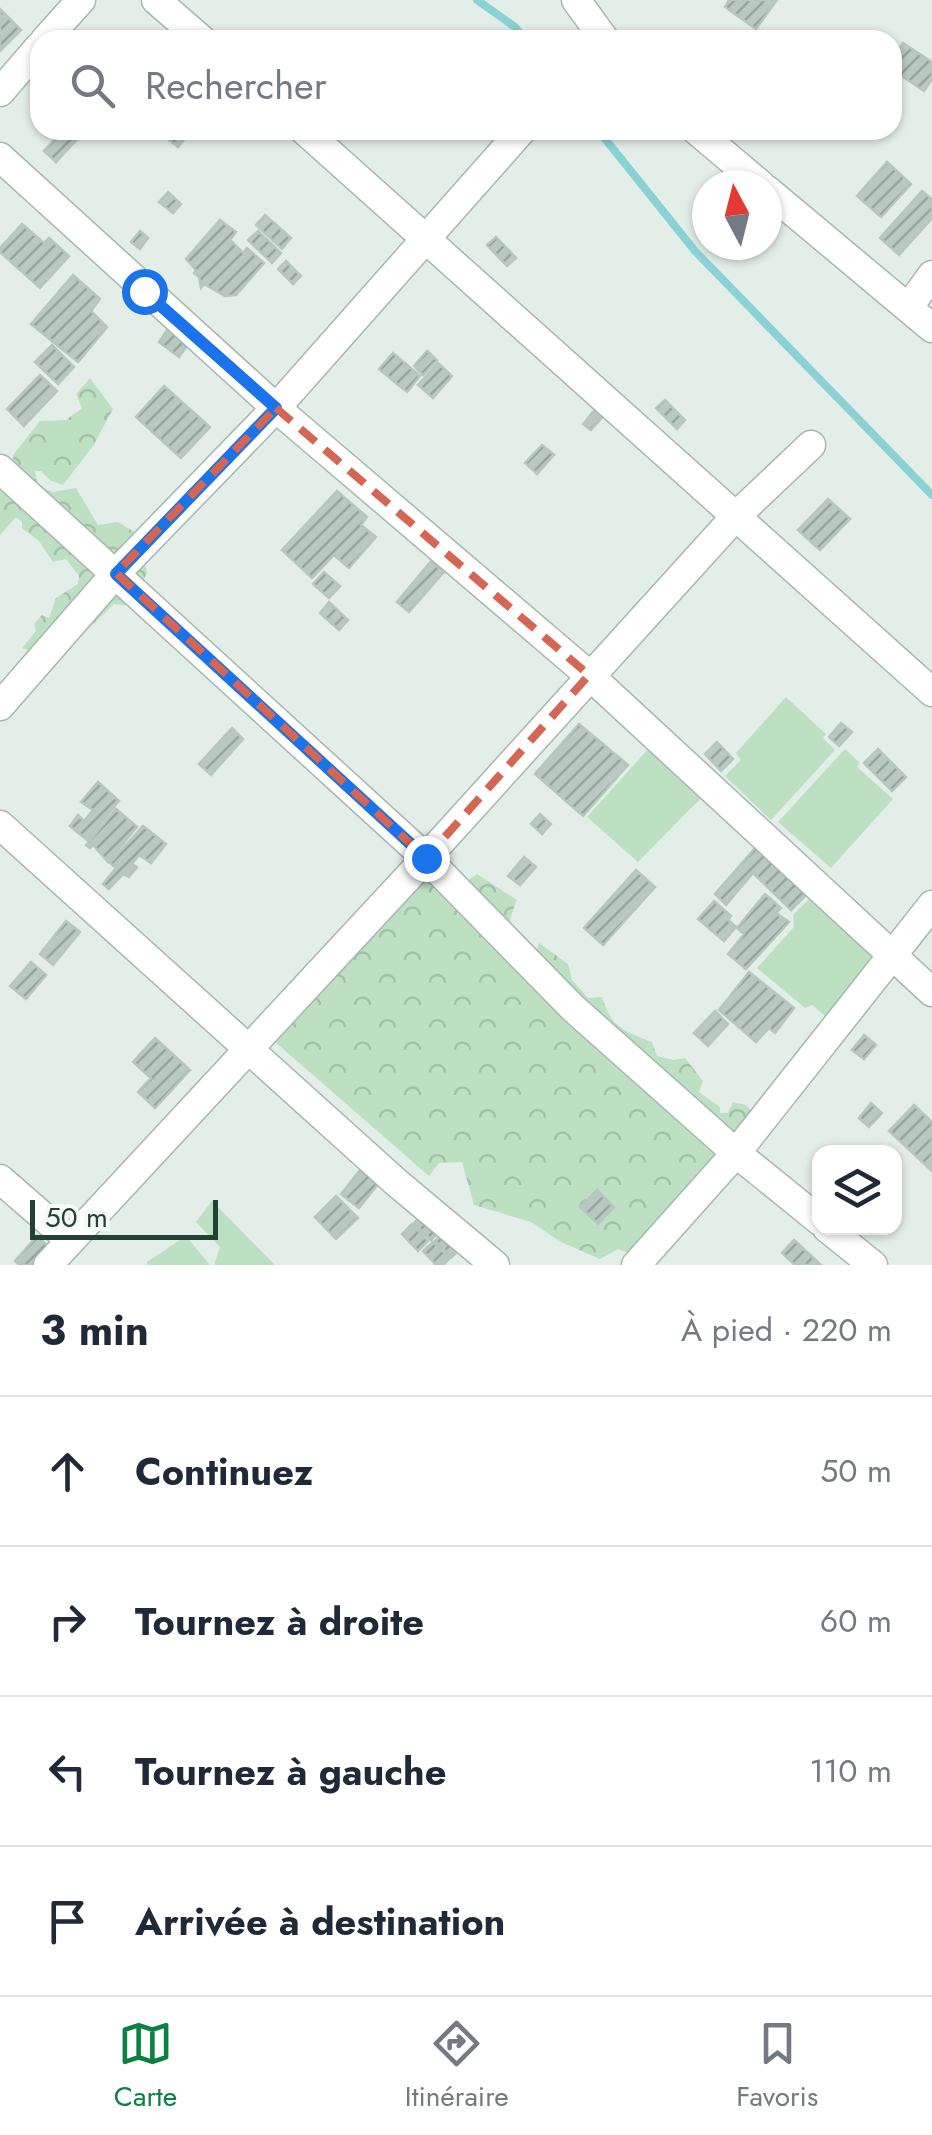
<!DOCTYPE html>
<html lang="fr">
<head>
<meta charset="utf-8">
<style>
  body { margin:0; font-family:Jost,sans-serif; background:#f2f2f3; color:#1f2937 }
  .controls { position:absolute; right:30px; bottom:30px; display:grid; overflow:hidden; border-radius:20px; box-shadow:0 2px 8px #0004 }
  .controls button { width:90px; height:90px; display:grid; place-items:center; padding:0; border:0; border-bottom:2px solid #e0e1e3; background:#fff; color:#1f2937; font:50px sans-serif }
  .compass { position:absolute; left:692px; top:170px; width:90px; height:90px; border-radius:50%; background:#fff; box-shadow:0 2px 8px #0004; rotate:353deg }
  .scale { position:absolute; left:30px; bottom:25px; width:188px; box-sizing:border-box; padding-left:10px; border:5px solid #234135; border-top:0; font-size:28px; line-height:35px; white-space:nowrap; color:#234135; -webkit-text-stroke:8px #f5faf7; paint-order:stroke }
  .stop { position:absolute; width:30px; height:30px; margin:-22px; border:8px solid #1a73e8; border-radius:50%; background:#fff }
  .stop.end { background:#1a73e8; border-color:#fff; box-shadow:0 2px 10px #0008 }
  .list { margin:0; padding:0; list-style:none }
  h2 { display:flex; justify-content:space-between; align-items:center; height:130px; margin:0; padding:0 40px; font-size:42px }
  h2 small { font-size:32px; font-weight:400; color:#747a83 }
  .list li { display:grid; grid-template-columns:65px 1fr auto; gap:30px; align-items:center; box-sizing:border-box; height:150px; padding:0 40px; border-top:2px solid #e0e1e3 }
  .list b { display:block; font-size:38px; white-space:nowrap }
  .list em { font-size:32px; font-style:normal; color:#747a83 }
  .icon { flex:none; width:55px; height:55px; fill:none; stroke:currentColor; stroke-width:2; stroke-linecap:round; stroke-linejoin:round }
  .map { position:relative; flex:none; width:932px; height:1265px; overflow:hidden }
  .search { position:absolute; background:#fff; box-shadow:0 2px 8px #0004; left:30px; right:30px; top:30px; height:110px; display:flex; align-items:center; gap:25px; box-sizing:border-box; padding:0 35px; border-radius:30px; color:#747a83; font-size:38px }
  .sheet { height:730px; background:#fff }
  nav { display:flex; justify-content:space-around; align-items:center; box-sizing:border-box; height:140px; border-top:2px solid #e0e1e3; background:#fff; font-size:28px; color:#747a83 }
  nav a { display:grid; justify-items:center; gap:5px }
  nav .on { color:#0b8043 }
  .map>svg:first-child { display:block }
  .grass { fill:#bde0c2 }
  .forest { fill:url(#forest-crowns) }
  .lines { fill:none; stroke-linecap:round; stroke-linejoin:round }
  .stream { stroke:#8bd2d4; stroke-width:8 }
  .building { fill:url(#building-hatch); stroke:#b6c8be; stroke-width:2.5 }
  .street-casing { stroke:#a6b7af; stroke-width:31 }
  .street { stroke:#fff; stroke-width:28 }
  .route { stroke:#1a73e8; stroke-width:12 }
  .marked { fill:none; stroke:#d66654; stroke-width:8; stroke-dasharray:20 12; stroke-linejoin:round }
</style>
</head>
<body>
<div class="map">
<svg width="932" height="1265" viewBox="0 0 932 1265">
  <defs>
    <pattern id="forest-crowns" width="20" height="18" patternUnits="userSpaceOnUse" patternTransform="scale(2.5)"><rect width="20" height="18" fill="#bde0c2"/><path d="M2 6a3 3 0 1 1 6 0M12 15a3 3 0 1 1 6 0" fill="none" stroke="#a2c1a7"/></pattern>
    <pattern id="building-hatch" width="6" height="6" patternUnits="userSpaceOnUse" patternTransform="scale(2.5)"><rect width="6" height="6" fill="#b9c9c1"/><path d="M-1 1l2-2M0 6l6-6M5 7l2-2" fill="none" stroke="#96a59e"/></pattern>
  </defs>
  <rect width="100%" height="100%" fill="#e4eee8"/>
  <!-- grass -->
  <path class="grass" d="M786,697L826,734L823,738L835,750L771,820L725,776L741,760L736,753Z
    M649,748L714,785L638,862L587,817Z
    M845,749L860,763L857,767L893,799L831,868L778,822Z
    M813,895L879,951L832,1022L812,1005L805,1008L757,968L794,927L793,915Z
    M212,1201L275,1265H214L220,1247L196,1222Z
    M186,1236L210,1265H147V1262Z"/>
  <!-- forest -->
  <path class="forest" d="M90,378L113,409L93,446L63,485L51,481L41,471H35L38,486L53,492L76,488L98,525L118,522L139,535L147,573L131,606L114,604L83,634L74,629L36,653L22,648L36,631L34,624L42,615L49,618L56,598L78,584L79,576L66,559L53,562L39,541L22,528V522L16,517L0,535V485L14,473L13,455L40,421L66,420L82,408L76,394Z
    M425,874L448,894L477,874L517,900C503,932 512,936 533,960L539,943L568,964L572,980L588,998L602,997C612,1028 622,1030 652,1042L657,1056L673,1060L685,1058L703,1081L699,1092L720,1107V1113H728L733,1102L746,1105L756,1116L634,1255L618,1249L600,1259L561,1242L531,1222L474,1205L462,1162L439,1163L429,1176L275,1042Z"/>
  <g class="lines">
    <!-- stream -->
    <path class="stream" d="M477,0L515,27L525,40
      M598,130L695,251L932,495"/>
  </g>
  <!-- building -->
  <path class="building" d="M729,0H777L756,29L725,7Z
    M0,9L21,30L0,51Z
    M903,43L932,62V79L924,91L892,69V60Z
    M63,130L84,132L56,162L44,151Z
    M167,130H192L178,147L163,135Z
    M887,162L911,184L881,217L857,196Z
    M922,191L932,199V218L899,255L880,238Z
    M168,192L181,204L173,213L159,202Z
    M265,215L291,238L282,249L256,225Z
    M220,220L236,232L230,240L243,253L247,248L264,263L236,295L225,296L204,284L201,288L199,277L194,273L196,270L186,259Z
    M22,224L44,243L49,238L69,256L40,288L0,252V248Z
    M140,231L148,238L140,249L131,242Z
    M258,231L281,253L272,263L248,240Z
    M496,237L516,258L507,266L487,245Z
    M286,261L301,276L293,284L278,269Z
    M73,275L100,299L91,311L107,327L78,362L31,324Z
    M169,327L190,342L179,357L159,342Z
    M52,345L74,367L58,384L35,362Z
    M427,351L437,360L423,375L414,366Z
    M393,353L420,376L407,392L379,369Z
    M438,363L452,376L433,398L418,385Z
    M40,375L57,391L24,426L7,409Z
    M164,386L210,427L181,458L136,417Z
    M665,400L685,420L677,429L656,408Z
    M597,407L605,414L591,430L583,424Z
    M542,445L554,455L537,474L525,463Z
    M337,491L367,517L361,525L376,537L349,568L334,555L312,578L282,550Z
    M828,499L850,519L820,550L798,530Z
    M431,561L444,572L409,612L397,602Z
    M324,572L340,586L329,598L313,584Z
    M329,602L348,620L339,630L320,613Z
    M841,723L852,732L839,746L829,737Z
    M579,724L628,765L583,816L535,774Z
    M232,728L243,739L211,775L199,764Z
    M717,742L733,759L721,771L705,754Z
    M878,749L906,777L892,791L864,763Z
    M98,782L119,801L87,840L70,826L78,815L84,821L93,810L81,802Z
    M116,809L137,827L108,862L93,845L90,848L86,845Z
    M540,814L551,824L542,834L531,824Z
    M143,826L166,844L151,863L139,855L132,864L137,867L129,877L123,874L109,889L103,884L116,868L110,863Z
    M756,847L809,892L791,910L753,873L726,905L715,894Z
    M524,857L536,867L520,885L508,876Z
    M636,870L655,887L603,945L584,928Z
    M765,894L781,908L776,913L789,922L746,969L728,954L744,934L737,928Z
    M714,901L731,916L728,920L736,927L724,941L698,919Z
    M66,921L80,932L53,965L40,954Z
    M31,962L46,975L26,999L10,986Z
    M749,972L794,1008L775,1033L769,1028L756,1042L719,1010Z
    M715,1011L728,1024L708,1046L694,1033Z
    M864,1035L876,1045L864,1059L852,1050Z
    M155,1038L190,1070L155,1108L138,1092L151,1078L133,1062Z
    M871,1103L882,1113L869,1127L859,1118Z
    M914,1105L932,1122V1171L889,1131Z
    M361,1169L379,1183L359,1208L341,1194Z
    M597,1190L614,1207L598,1224L580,1207Z
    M336,1196L358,1218L336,1239L315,1217Z
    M424,1213L441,1230L431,1240L414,1223Z
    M412,1224L428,1241L418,1251L402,1234Z
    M446,1231L462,1247L452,1257L435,1241Z
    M37,1236L48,1246L31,1265H20L15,1261Z
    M794,1240L821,1265H795L782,1253Z
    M433,1242L450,1258L443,1265H436L423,1251Z"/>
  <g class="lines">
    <!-- street casing -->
    <g class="street-casing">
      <path id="street" d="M156,0L202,40
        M576,0L605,40
        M45,40L81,0
        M0,92L40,46
        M304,130L932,692
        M696,130L761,185
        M0,157L276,408L589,675L932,992
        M767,190L932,328
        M908,308L932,275
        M0,469L426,858L573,1008L736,1153L820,1221
        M0,706L116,573L276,408L522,130
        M0,825L397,1183L495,1265
        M0,1179L70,1240
        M827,1228L873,1265
        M48,1265L426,858L735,517L811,445
        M636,1265L736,1153L932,905"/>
    </g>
    <!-- street -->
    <use href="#street" class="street"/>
  </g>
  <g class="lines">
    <!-- route -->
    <path class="route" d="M144,291L276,408L116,574L426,858"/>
  </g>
  <!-- marked area -->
  <path class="marked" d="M276,408L589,675L426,858L116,573Z"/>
</svg>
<div class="controls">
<button><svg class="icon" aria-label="layers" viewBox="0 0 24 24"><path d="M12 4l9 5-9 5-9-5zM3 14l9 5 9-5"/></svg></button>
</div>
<svg class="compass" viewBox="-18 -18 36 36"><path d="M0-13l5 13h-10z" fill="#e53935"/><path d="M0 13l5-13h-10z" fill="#747a83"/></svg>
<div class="scale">50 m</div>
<div class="stop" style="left:144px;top:291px"></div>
<div class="stop end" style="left:426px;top:858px"></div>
<div class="search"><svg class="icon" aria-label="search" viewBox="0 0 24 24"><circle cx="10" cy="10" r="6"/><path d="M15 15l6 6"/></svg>Rechercher</div>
</div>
<section class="sheet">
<h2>3 min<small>À pied · 220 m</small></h2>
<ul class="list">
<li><svg class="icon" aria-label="ahead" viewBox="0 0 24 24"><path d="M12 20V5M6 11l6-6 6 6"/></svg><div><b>Continuez</b></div><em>50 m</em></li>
<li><svg class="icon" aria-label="right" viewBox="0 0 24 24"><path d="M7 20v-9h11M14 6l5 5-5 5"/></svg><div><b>Tournez à droite</b></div><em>60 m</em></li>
<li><svg class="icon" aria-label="left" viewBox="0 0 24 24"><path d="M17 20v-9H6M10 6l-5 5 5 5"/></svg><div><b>Tournez à gauche</b></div><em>110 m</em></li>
<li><svg class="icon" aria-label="arrive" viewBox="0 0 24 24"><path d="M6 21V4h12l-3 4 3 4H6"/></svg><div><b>Arrivée à destination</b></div></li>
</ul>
</section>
<nav>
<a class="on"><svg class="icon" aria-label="map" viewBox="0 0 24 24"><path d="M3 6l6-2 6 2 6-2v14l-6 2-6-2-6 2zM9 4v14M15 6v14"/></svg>Carte</a>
<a><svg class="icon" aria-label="directions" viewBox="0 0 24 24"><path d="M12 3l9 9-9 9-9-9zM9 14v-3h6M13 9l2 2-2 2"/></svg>Itinéraire</a>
<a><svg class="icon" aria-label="saved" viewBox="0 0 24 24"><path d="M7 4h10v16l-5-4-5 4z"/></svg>Favoris</a>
</nav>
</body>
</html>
